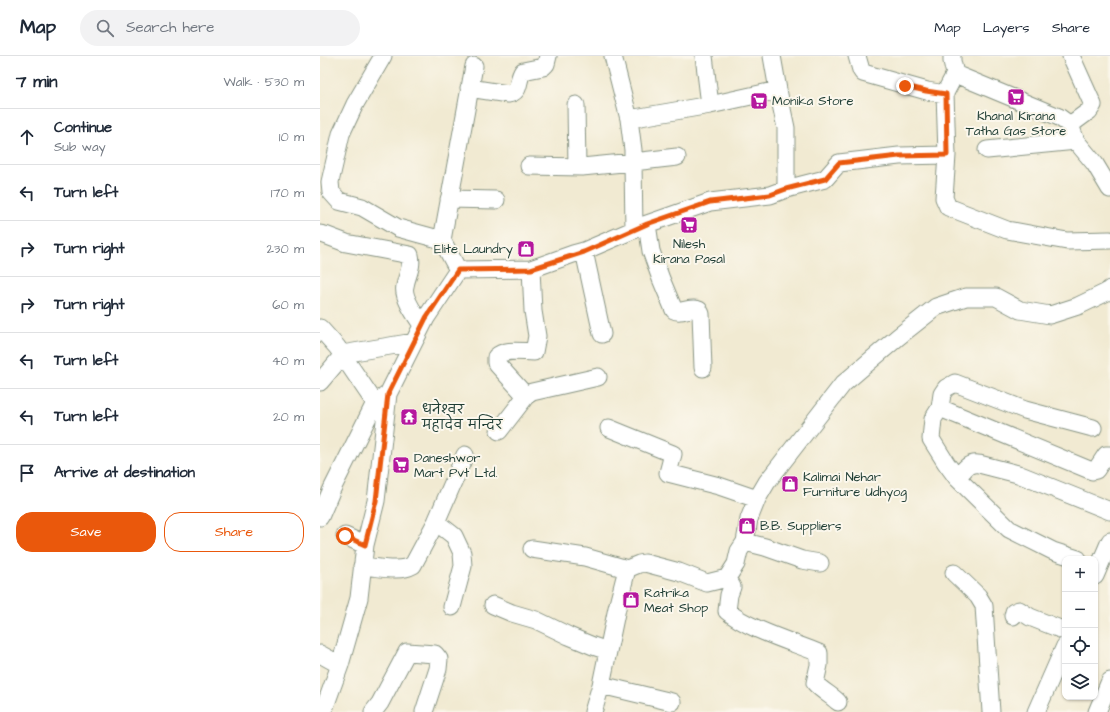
<!DOCTYPE html>
<html lang="en">
<head>
<meta charset="utf-8">
<style>
  body { margin:0; font-family:"Architects Daughter","Playpen Sans Deva",sans-serif; background:#f2f2f3; color:#1f2937 }
  .controls { position:absolute; right:12px; bottom:12px; display:grid; overflow:hidden; border-radius:8px; box-shadow:0 1px 3px #0004 }
  .controls button { width:36px; height:36px; display:grid; place-items:center; padding:0; border:0; border-bottom:1px solid #e0e1e3; background:#fff; color:#1f2937; font:20px sans-serif }
  .stop { position:absolute; width:12px; height:12px; margin:-9px; border:3px solid #ea580c; border-radius:50%; background:#fff }
  .stop.end { background:#ea580c; border-color:#fff; box-shadow:0 1px 4px #0008 }
  .list { margin:0; padding:0; list-style:none }
  h2 { display:flex; justify-content:space-between; align-items:center; height:52px; margin:0; padding:0 16px; font-size:17px }
  h2 small { font-size:13px; font-weight:400; color:#747a83 }
  .list li { display:grid; grid-template-columns:26px 1fr auto; gap:12px; align-items:center; box-sizing:border-box; height:56px; padding:0 16px; border-top:1px solid #e0e1e3 }
  .list b { display:block; font-size:15px; white-space:nowrap }
  .list p { margin:0; font-size:13px; white-space:nowrap; color:#747a83 }
  .list em { font-size:13px; font-style:normal; color:#747a83 }
  .actions { display:flex; gap:8px; padding:12px 16px }
  .actions a { flex:1; padding:9px 0; border:1px solid #ea580c; border-radius:16px; text-align:center; font-size:14px; color:#ea580c }
  .actions .main { background:#ea580c; color:#fff }
  .icon { flex:none; width:22px; height:22px; fill:none; stroke:currentColor; stroke-width:2; stroke-linecap:round; stroke-linejoin:round }
  .map { position:relative; flex:none; width:790px; height:656px; overflow:hidden }
  header { display:flex; align-items:center; gap:24px; box-sizing:border-box; height:56px; padding:0 20px; background:#fff; border-bottom:1px solid #e0e1e3 }
  header strong { font-size:19px }
  nav { display:flex; gap:22px; margin-inline-start:auto; font-size:14px }
  .search { width:280px; height:36px; background:#f2f2f3; display:flex; align-items:center; gap:10px; box-sizing:border-box; padding:0 14px; border-radius:22px; color:#747a83; font-size:15px }
  main { display:flex }
  aside { flex:1; background:#fff }
  .map>svg:first-child { display:block }
  .lines { fill:none; stroke-linecap:round; stroke-linejoin:round }
  .minor-casing { stroke:#889483; stroke-width:19 }
  .minor { stroke:#fff; stroke-width:17 }
  .route { stroke:#ea580c; stroke-width:5 }
  .labels { text-anchor:middle; dominant-baseline:central; stroke-width:4; stroke-linejoin:round; paint-order:stroke }
  .poi-label { font-size:13px; fill:#1f3d34; stroke:#fbf7ec; text-anchor:start }
</style>
</head>
<body>
<header>
<strong>Map</strong>
<div class="search"><svg class="icon" aria-label="search" viewBox="0 0 24 24"><circle cx="10" cy="10" r="6"/><path d="M15 15l6 6"/></svg>Search here</div>
<nav><a>Map</a><a>Layers</a><a>Share</a></nav>
</header>
<main>
<aside>
<h2>7 min<small>Walk · 530 m</small></h2>
<ul class="list">
<li><svg class="icon" aria-label="ahead" viewBox="0 0 24 24"><path d="M12 20V5M6 11l6-6 6 6"/></svg><div><b>Continue</b><p>Sub way</p></div><em>10 m</em></li>
<li><svg class="icon" aria-label="left" viewBox="0 0 24 24"><path d="M17 20v-9H6M10 6l-5 5 5 5"/></svg><div><b>Turn left</b></div><em>170 m</em></li>
<li><svg class="icon" aria-label="right" viewBox="0 0 24 24"><path d="M7 20v-9h11M14 6l5 5-5 5"/></svg><div><b>Turn right</b></div><em>230 m</em></li>
<li><svg class="icon" aria-label="right" viewBox="0 0 24 24"><path d="M7 20v-9h11M14 6l5 5-5 5"/></svg><div><b>Turn right</b></div><em>60 m</em></li>
<li><svg class="icon" aria-label="left" viewBox="0 0 24 24"><path d="M17 20v-9H6M10 6l-5 5 5 5"/></svg><div><b>Turn left</b></div><em>40 m</em></li>
<li><svg class="icon" aria-label="left" viewBox="0 0 24 24"><path d="M17 20v-9H6M10 6l-5 5 5 5"/></svg><div><b>Turn left</b></div><em>20 m</em></li>
<li><svg class="icon" aria-label="arrive" viewBox="0 0 24 24"><path d="M6 21V4h12l-3 4 3 4H6"/></svg><div><b>Arrive at destination</b></div></li>
</ul>
<div class="actions"><a class="main">Save</a><a>Share</a></div>
</aside>
<div class="map">
<svg width="790" height="656" viewBox="0 0 790 656">
  <rect width="100%" height="100%" fill="#fbf7ec"/>
  <filter id="ink" filterUnits="userSpaceOnUse"><feTurbulence type="fractalNoise" baseFrequency=".025" numOctaves="2"/><feDisplacementMap in="SourceGraphic" scale="8" xChannelSelector="R" yChannelSelector="G"/><feConvolveMatrix kernelMatrix="1 2 1 2 8 2 1 2 1" color-interpolation-filters="sRGB"/></filter>
  <filter id="wash" filterUnits="userSpaceOnUse"><feTurbulence type="fractalNoise" baseFrequency=".012" numOctaves="4" result="noise"/><feDisplacementMap in="SourceGraphic" scale="16" xChannelSelector="R" yChannelSelector="G"/><feGaussianBlur stdDeviation="0.9" result="paint"/><feColorMatrix in="noise" values="0 0 0 0 0 0 0 0 0 0 0 0 0 0 0 0 0 1.4 0 .05"/><feComposite in="paint" operator="in"/></filter>
  <g filter="url(#wash)">
    <rect width="100%" height="100%" fill="#f1ead2"/>
  </g>
  <g filter="url(#ink)">
    <g class="lines">
      <!-- minor casing -->
      <g class="minor-casing">
        <path id="minor" d="M63,0L35,48L21,78L10,126L11,136L19,145L42,151L78,172L122,184L138,214
          M293,0L309,63L390,49L458,34
          M384,0L390,49
          M537,0L541,14L543,17L607,35L625,38
          M632,0V5L635,18L739,61L750,69L756,85L775,108L790,133
          M635,18L625,37L627,99L624,142L628,151L687,174L747,185L790,184
          M149,32L188,38C202,36 196,25 203,15L223,11L226,8L228,0
          M256,49L257,111
          M309,63L313,94V106L357,101
          M750,69L769,55L773,49L751,0
          M667,94L756,85
          M209,110L262,111L313,106L314,174
          M466,133L505,123L519,107L579,100L627,99
          M129,143L176,144
          M327,168L331,195L341,223L354,254C361,258 371,250 379,254L381,258L383,312
          M0,178L5,179L26,187L90,199C93,211 87,218 85,230C82,241 96,260 102,269
          M122,184L154,10
          M264,195L282,278
          M0,272L17,291L55,347
          M22,298L94,286
          M0,326L23,299
          M206,340L176,307V301C185,292 202,296 214,296L217,280L213,255L211,213
          M620,352L772,415L776,414L786,399H790
          M289,372L353,398L348,417L399,430L437,443
          M179,375L206,340L212,336L278,321
          M637,422C644,414 648,406 659,408L698,418L790,455
          M0,461L12,433L55,347L68,338L106,262L138,214L211,213L253,198L264,195L327,168L390,146L450,139L466,133V72L458,34L452,0
          M116,466L134,480L142,497L143,510L132,551
          M25,480L45,489
          M425,486L445,491L482,504L500,507
          M212,493L265,501L307,513
          M758,503L733,495L689,473L637,422L626,407L611,383L613,363L620,352L622,338L626,332L635,327L705,354L773,372
          M42,510C59,511 79,517 93,509L116,466L145,399
          M634,517L658,540L664,550L671,656
          M775,520L790,485
          M407,522L412,531L409,539L407,555C428,573 472,586 499,597V609L495,627C502,635 511,639 518,646
          M173,549L192,557L216,564L249,580L273,590L288,595
          M693,560L694,556L699,554L710,561L745,575
          M0,598L20,609
          M281,629L352,646
          M3,656L20,609L39,542L45,489L56,445L68,338
          M53,656L60,647L87,596L115,598L119,603L118,613L104,656
          M273,656L281,629L297,552L307,513L319,508L325,507L359,516L387,527L407,522L416,508L419,495L425,486L429,463L437,443L447,426L523,328L578,281L616,251L646,241H676L700,254L730,259L758,250L787,236L790,233
          M716,656L745,590
          M777,656L790,625"/>
      </g>
      <!-- minor -->
      <use href="#minor" class="minor"/>
    </g>
  </g>
  <g class="lines" filter="url(#ink)">
    <!-- route -->
    <path class="route" d="M25,480L45,489L56,445L68,338L106,262L138,214L211,213L264,196L327,168L390,146L450,139L466,133L505,123L519,107L579,100L627,99L626,38L606,35L585,30"/>
  </g>
  <!-- icons -->
  <defs>
    <g id="supermarket-square" transform="scale(0.9)"><rect x="-9" y="-9" width="18" height="18" rx="4" fill="#b5179e" stroke="#fbf7ec"/><path d="M-6-5.5h2.5l.6 2H6L4.5 2H-2.5L-4.4-4H-6ZM-1.5 3.2a1.3 1.3 0 1 0 .1 0ZM3 3.2a1.3 1.3 0 1 0 .1 0Z" fill="#fff"/></g>
    <g id="shop-square" transform="scale(0.9)"><rect x="-9" y="-9" width="18" height="18" rx="4" fill="#b5179e" stroke="#fbf7ec"/><path d="M-5-2.5h2.3a2.7 3.5 0 0 1 5.4 0H5L5.5 6h-11ZM-1.5-2.5h3a1.5 2.3 0 0 0-3 0Z" fill="#fff"/></g>
    <g id="temple-square" transform="scale(0.9)"><rect x="-9" y="-9" width="18" height="18" rx="4" fill="#b5179e" stroke="#fbf7ec"/><path d="M0-6L5-2H3V0L6.5 2.5H4V6H1.5V3h-3V6H-4V2.5H-6.5L-3 0V-2H-5Z" fill="#fff"/></g>
  </defs>
  <g fill-rule="evenodd">
    <use href="#supermarket-square" x="696" y="41"/>
    <use href="#supermarket-square" x="439" y="45"/>
    <use href="#supermarket-square" x="369" y="169"/>
    <use href="#shop-square" x="206" y="193"/>
    <use href="#temple-square" x="89" y="361"/>
    <use href="#supermarket-square" x="81" y="409"/>
    <use href="#shop-square" x="470" y="428"/>
    <use href="#shop-square" x="427" y="470"/>
    <use href="#shop-square" x="311" y="544"/>
  </g>
  <g class="labels">
    <!-- poi labels -->
    <g class="poi-label">
      <text x="452" y="45">Monika Store</text>
      <text x="696" y="60" text-anchor="middle">Khanal Kirana<tspan x="696" dy="15">Tatha Gas Store</tspan></text>
      <text x="369" y="188" text-anchor="middle">Nilesh<tspan x="369" dy="15">Kirana Pasal</tspan></text>
      <text x="193" y="193" text-anchor="end">Elite Laundry</text>
      <text x="102" y="354">धनेश्वर<tspan x="102" dy="15">महादेव मन्दिर</tspan></text>
      <text x="94" y="402">Daneshwor<tspan x="94" dy="15">Mart Pvt Ltd.</tspan></text>
      <text x="483" y="421">Kalimai Nehar<tspan x="483" dy="15">Furniture Udhyog</tspan></text>
      <text x="440" y="470">B.B. Suppliers</text>
      <text x="324" y="537">Ratrika<tspan x="324" dy="15">Meat Shop</tspan></text>
    </g>
  </g>
</svg>
<div class="controls">
<button>+</button>
<button>−</button>
<button><svg class="icon" aria-label="locate" viewBox="0 0 24 24"><circle cx="12" cy="12" r="6"/><path d="M12 2v4M12 18v4M2 12h4M18 12h4"/></svg></button>
<button><svg class="icon" aria-label="layers" viewBox="0 0 24 24"><path d="M12 4l9 5-9 5-9-5zM3 14l9 5 9-5"/></svg></button>
</div>
<div class="stop" style="left:25px;top:480px"></div>
<div class="stop end" style="left:585px;top:30px"></div>
</div>
</main>
</body>
</html>
